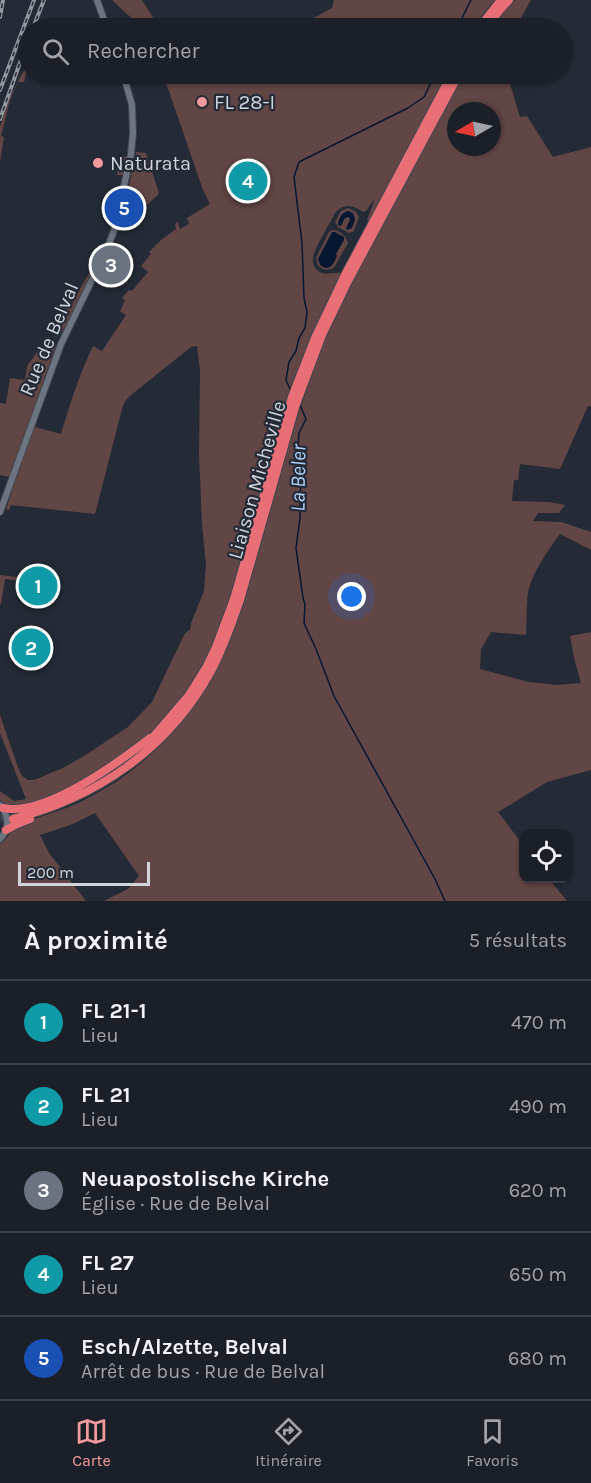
<!DOCTYPE html>
<html lang="fr">
<head>
<meta charset="utf-8">
<style>
  body { margin:0; font-family:Karla,sans-serif; background:#242830; color:#f1f3f6 }
  .controls { position:absolute; right:18px; bottom:18px; display:grid; overflow:hidden; border-radius:12px; box-shadow:0 2px 4px #0004 }
  .controls button { width:54px; height:54px; display:grid; place-items:center; padding:0; border:0; border-bottom:2px solid #393e45; background:#1b2028; color:#f1f3f6; font:30px sans-serif }
  .compass { position:absolute; left:447px; top:102px; width:54px; height:54px; border-radius:50%; background:#1b2028; box-shadow:0 2px 4px #0004; rotate:261deg }
  .scale { position:absolute; left:18px; bottom:15px; width:132px; box-sizing:border-box; padding-left:6px; border:3px solid #d0d4db; border-top:0; font-size:16px; line-height:21px; white-space:nowrap; color:#d0d4db; -webkit-text-stroke:4px #242b36; paint-order:stroke }
  .you { position:absolute; left:352px; top:597px; width:21px; height:21px; margin:-15px; border:4px solid #fff; border-radius:50%; background:#1a73e8; box-shadow:0 0 0 9px #1a73e833 }
  .badge { display:grid; place-items:center; width:39px; height:39px; border-radius:50%; background:#f59b9d; color:#fff; font-size:20px; font-weight:700 }
  .pin { position:absolute; translate:-50% -50%; border:3px solid #fff; box-shadow:0 2px 6px #0006 }
  .list { margin:0; padding:0; list-style:none }
  h2 { display:flex; justify-content:space-between; align-items:center; height:78px; margin:0; padding:0 24px; font-size:26px }
  h2 small { font-size:20px; font-weight:400; color:#a0a3a8 }
  .list li { display:grid; grid-template-columns:39px 1fr auto; gap:18px; align-items:center; box-sizing:border-box; height:84px; padding:0 24px; border-top:2px solid #393e45 }
  .list b { display:block; font-size:22px; white-space:nowrap }
  .list p { margin:0; font-size:20px; white-space:nowrap; color:#a0a3a8 }
  .list em { font-size:20px; font-style:normal; color:#a0a3a8 }
  .icon { flex:none; width:33px; height:33px; fill:none; stroke:currentColor; stroke-width:2; stroke-linecap:round; stroke-linejoin:round }
  .map { position:relative; flex:none; width:591px; height:901px; overflow:hidden }
  .search { position:absolute; background:#1b2028; box-shadow:0 2px 4px #0004; left:18px; right:18px; top:18px; height:66px; display:flex; align-items:center; gap:15px; box-sizing:border-box; padding:0 21px; border-radius:33px; color:#a0a3a8; font-size:22px }
  .sheet { height:498px; background:#1b2028 }
  nav { display:flex; justify-content:space-around; align-items:center; box-sizing:border-box; height:84px; border-top:2px solid #393e45; background:#1b2028; font-size:16px; color:#a0a3a8 }
  nav a { display:grid; justify-items:center; gap:3px }
  nav .on { color:#f59b9d }
  .map>svg:first-child { display:block }
  .green { fill:#624545; fill-rule:evenodd }
  .water { fill:#061732 }
  .lines { fill:none; stroke-linecap:round; stroke-linejoin:round }
  .stream { stroke:#061732; stroke-width:1.5 }
  .highway-tunnel { stroke:#3e444f; stroke-width:8; stroke-dasharray:8 4; stroke-linecap:butt }
  .secondary-casing { stroke:#40464e; stroke-width:8 }
  .highway-casing { stroke:#40464e; stroke-width:10 }
  .secondary { stroke:#6c7480; stroke-width:6 }
  .highway { stroke:#e86f76; stroke-width:8 }
  .rail-casing { stroke:#9297a0; stroke-width:4 }
  .rail { stroke:#242b36; stroke-width:1.5; stroke-dasharray:4.5; stroke-linecap:butt }
  .poi-dot { fill:#f59b9d; stroke:#242b36; stroke-width:2 }
  .labels { text-anchor:middle; dominant-baseline:central; stroke-width:4.5; stroke-linejoin:round; paint-order:stroke }
  .poi-label { font-size:20px; fill:#d0d4db; stroke:#242b36; text-anchor:start }
  .street-label { font-size:20px; fill:#d0d4db; stroke:#242b36 }
  .water-label { font-size:21px; font-style:italic; fill:#b1cffb; stroke:#242b36 }
</style>
</head>
<body>
<div class="map">
<svg width="591" height="901" viewBox="0 0 591 901">
  <rect width="100%" height="100%" fill="#242b36"/>
  <!-- green -->
  <path class="green" d="M112,0H142L159,27L167,28H142Z
    M334,0H496L491,4L473,28H295L332,8Z
    M515,0H531L518,23H514L515,28H491L502,13Z
    M28,55V67L24,82H18L10,100L1,136L4,137L0,163V127L8,101L27,64L24,62Z
    M163,74H447L369,221L367,220L375,198L366,211L363,212C352,205 344,203 335,213C330,224 314,248 313,258C312,265 316,271 322,273C328,275 335,272 342,273L304,353L293,384L276,434L230,597L214,645L196,677L175,708L148,737L88,779L41,801L9,807L0,800V791L14,801L26,799L0,733V715L19,770L22,776L28,780H34L63,768L84,756L128,727L152,702L185,633L190,630L191,623L204,591L206,565L202,524L199,454L200,371L197,346L191,347L131,395L125,401L122,409L95,514L11,505L9,510L6,509L12,491L10,490L32,431L35,427L61,434C70,404 79,375 93,346L102,351L126,315L120,311L125,300L122,298L129,290L132,291L148,272L141,266L151,254L149,252L161,240L176,229L175,224L178,222L180,229L189,224L187,218L210,204L203,190Z
    M463,74H507L520,117L527,116L553,157L591,147V407L588,406L560,469L520,464L518,480H514L512,501L548,502L565,505L559,513H538L533,521L561,522L591,532V550L560,534C547,552 533,571 528,592C526,606 527,621 526,635L491,632L481,649L480,669L529,682L557,685L581,683L575,662L570,636L591,632V770L547,782L498,812L523,845L524,878L549,879L567,901H104L128,889L139,876L95,813L73,824L40,835L49,853L86,901H0V844C8,838 11,830 20,825C28,820 38,818 46,815C61,810 76,805 90,797C125,779 155,754 180,724C227,667 243,606 262,537C279,478 295,419 316,362C334,313 359,268 384,222C410,173 437,123 463,74ZM456,111H492V147H456Z
    M136,152L146,153L159,193L157,196L126,223L124,221L123,214Z
    M119,155L126,157L127,161L125,172L122,175H117Z
    M348,208L355,211L359,217L354,231L349,233L338,227L335,222L341,211Z
    M332,230C340,230 346,236 348,243L335,266L332,269L325,270L318,266L316,258L329,232Z
    M101,251V258L68,323L59,336L55,337L61,326L60,320V306L72,304Z
    M45,341L54,343L57,347L55,348L10,477L0,475V403L6,404L10,378L25,380L27,366Z
    M39,567L40,569L38,602L35,601L37,581L31,582L5,579L1,604H0V575L32,579L35,576L36,568Z"/>
  <!-- water -->
  <path class="water" d="M348,211L353,213L355,219L352,228L347,230L346,228L350,220L349,217L345,218L341,226L338,225C338,219 342,212 348,211Z
    M332,232H335L344,237V240L336,254L337,256C334,262 333,268 325,268L320,265L318,259Z"/>
  <g class="lines">
    <!-- stream -->
    <path class="stream" d="M457,28L471,0
      M291,391L286,380L289,362L296,351L299,338L305,328L307,312L304,298L302,243L294,177L299,162L408,108L424,97L435,74
      M300,405L306,419L299,433L297,461L301,468L300,518L296,548L303,598L305,604L304,623L316,649L334,696L435,879L445,901"/>
    <!-- highway-tunnel -->
    <path class="highway-tunnel" d="M0,818L12,815"/>
    <!-- secondary casing -->
    <g class="secondary-casing">
      <path id="secondary" d="M97,0L107,28
        M0,512L61,344L106,251L114,231L131,154L133,133L132,105L123,74
        M0,805C9,816 10,828 0,839"/>
    </g>
    <!-- highway casing -->
    <g class="highway-casing">
      <path id="highway" d="M479,28L501,0
        M486,28L499,11L509,0
        M147,744L189,695L207,666L216,647L234,599L292,397L315,338L345,275L452,74
        M3,808C44,817 118,763 150,738
        M13,819C96,798 168,749 210,673C223,650 231,625 240,600L296,404L322,335L348,281L459,74
        M6,830L17,824L30,819"/>
    </g>
    <!-- secondary -->
    <use href="#secondary" class="secondary"/>
    <!-- highway -->
    <use href="#highway" class="highway"/>
    <!-- rail casing -->
    <g class="rail-casing">
      <path id="rail" d="M0,17L3,0
        M33,28L44,0
        M0,90L34,0
        M0,119L28,40"/>
    </g>
    <!-- rail -->
    <use href="#rail" class="rail"/>
  </g>
  <!-- markers -->
  <g class="poi-dot">
    <circle cx="202" cy="102" r="6"/>
    <circle cx="98" cy="163" r="6"/>
  </g>
  <g class="labels">
    <!-- poi labels -->
    <g class="poi-label">
      <text x="214" y="102">FL 28-I</text>
      <text x="110" y="163">Naturata</text>
    </g>
    <!-- street labels -->
    <g class="street-label">
      <text transform="translate(49 339) rotate(-67)">Rue de Belval</text>
      <text transform="translate(257 480) rotate(-74)">Liaison Micheville</text>
    </g>
    <!-- water labels -->
    <g class="water-label">
      <text transform="translate(298 478) rotate(-89)">La Beler</text>
    </g>
  </g>
</svg>
<div class="controls">
<button><svg class="icon" aria-label="locate" viewBox="0 0 24 24"><circle cx="12" cy="12" r="6"/><path d="M12 2v4M12 18v4M2 12h4M18 12h4"/></svg></button>
</div>
<svg class="compass" viewBox="-18 -18 36 36"><path d="M0-13l5 13h-10z" fill="#e53935"/><path d="M0 13l5-13h-10z" fill="#a0a3a8"/></svg>
<div class="scale">200 m</div>
<div class="you"></div>
<div class="pin badge" style="left:38px;top:586px;background:#0f9aa8">1</div>
<div class="pin badge" style="left:31px;top:648px;background:#0f9aa8">2</div>
<div class="pin badge" style="left:111px;top:265px;background:#6b7280">3</div>
<div class="pin badge" style="left:248px;top:181px;background:#0f9aa8">4</div>
<div class="pin badge" style="left:124px;top:208px;background:#1a4fb4">5</div>
<div class="search"><svg class="icon" aria-label="search" viewBox="0 0 24 24"><circle cx="10" cy="10" r="6"/><path d="M15 15l6 6"/></svg>Rechercher</div>
</div>
<section class="sheet">
<h2>À proximité<small>5 résultats</small></h2>
<ul class="list">
<li><span class="badge" style="background:#0f9aa8">1</span><div><b>FL 21-1</b><p>Lieu</p></div><em>470 m</em></li>
<li><span class="badge" style="background:#0f9aa8">2</span><div><b>FL 21</b><p>Lieu</p></div><em>490 m</em></li>
<li><span class="badge" style="background:#6b7280">3</span><div><b>Neuapostolische Kirche</b><p>Église · Rue de Belval</p></div><em>620 m</em></li>
<li><span class="badge" style="background:#0f9aa8">4</span><div><b>FL 27</b><p>Lieu</p></div><em>650 m</em></li>
<li><span class="badge" style="background:#1a4fb4">5</span><div><b>Esch/Alzette, Belval</b><p>Arrêt de bus · Rue de Belval</p></div><em>680 m</em></li>
</ul>
</section>
<nav>
<a class="on"><svg class="icon" aria-label="map" viewBox="0 0 24 24"><path d="M3 6l6-2 6 2 6-2v14l-6 2-6-2-6 2zM9 4v14M15 6v14"/></svg>Carte</a>
<a><svg class="icon" aria-label="directions" viewBox="0 0 24 24"><path d="M12 3l9 9-9 9-9-9zM9 14v-3h6M13 9l2 2-2 2"/></svg>Itinéraire</a>
<a><svg class="icon" aria-label="saved" viewBox="0 0 24 24"><path d="M7 4h10v16l-5-4-5 4z"/></svg>Favoris</a>
</nav>
</body>
</html>
